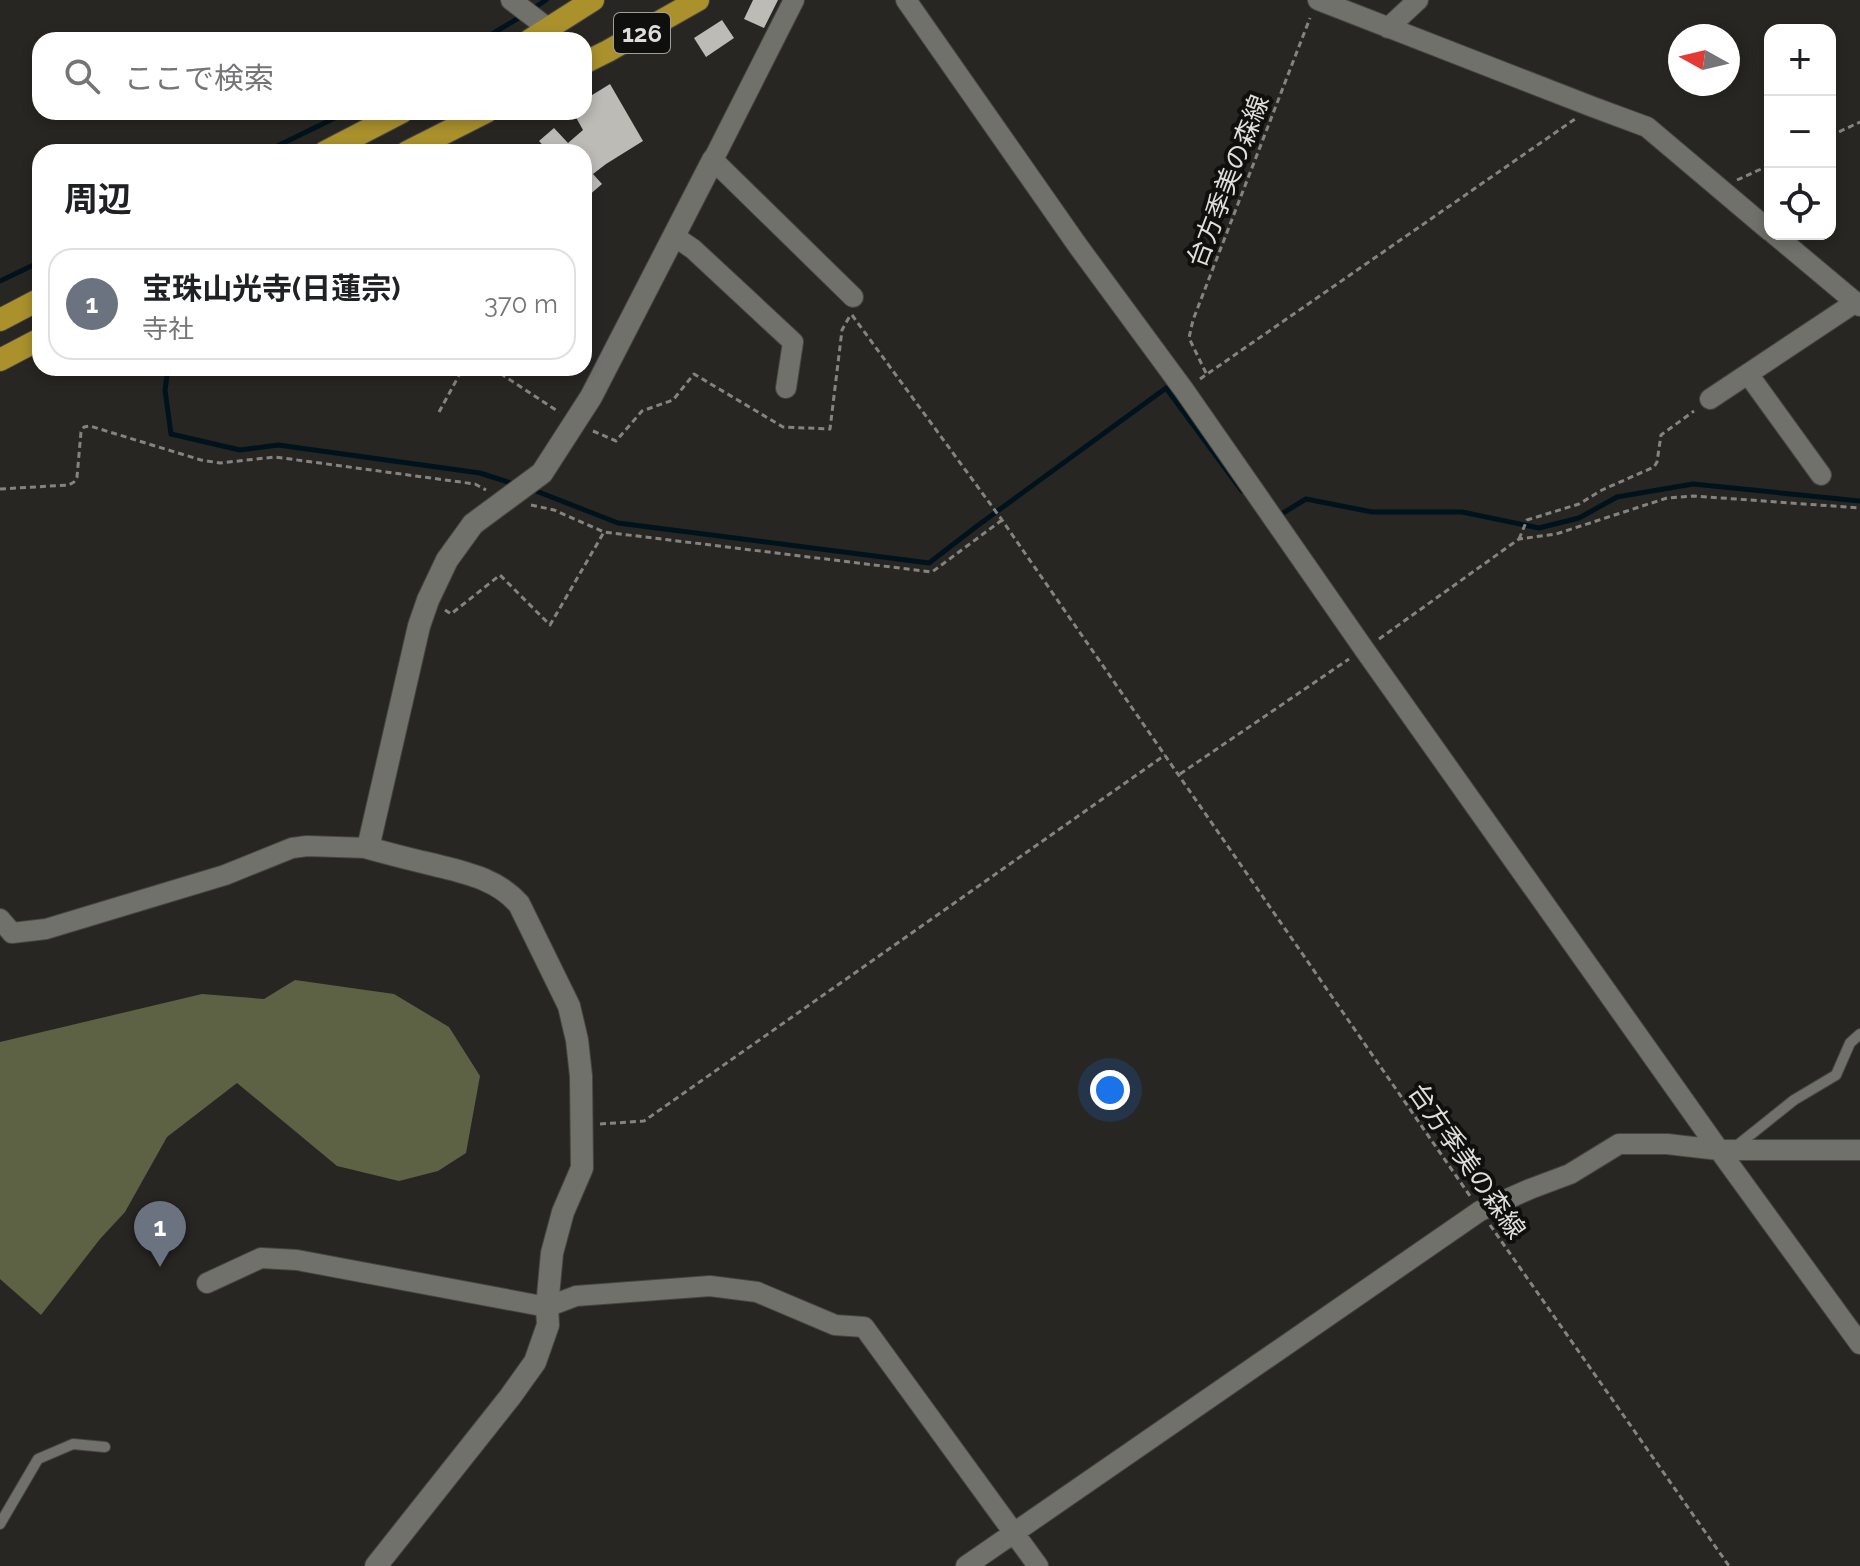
<!DOCTYPE html>
<html lang="ja">
<head>
<meta charset="utf-8">
<style>
  body { margin:0; font-family:Raleway,"Noto Sans JP",sans-serif; background:#f6f6f6; color:#202124 }
  .controls { position:absolute; right:24px; top:24px; display:grid; overflow:hidden; border-radius:16px; box-shadow:0 4px 12px #0003 }
  .controls button { width:72px; height:72px; display:grid; place-items:center; padding:0; border:0; border-bottom:2px solid #e0e0e0; background:#fff; color:#202124; font:40px sans-serif }
  .compass { position:absolute; left:1668px; top:24px; width:72px; height:72px; border-radius:50%; background:#fff; box-shadow:0 4px 12px #0003; rotate:278deg }
  .you { position:absolute; left:1110px; top:1090px; width:28px; height:28px; margin:-20px; border:6px solid #fff; border-radius:50%; background:#1a73e8; box-shadow:0 0 0 12px #1a73e833 }
  .badge { display:grid; place-items:center; width:52px; height:52px; border-radius:50%; background:#0f766e; color:#fff; font-size:26px; font-weight:700 }
  .pin { position:absolute; translate:-50% -66px; filter:drop-shadow(0 2px 4px #0008) }
  .pin::after { content:''; position:absolute; top:42px; width:28px; height:24px; background:inherit; clip-path:polygon(0 0,100% 0,50% 100%) }
  .list { margin:0; padding:0; list-style:none }
  h2 { display:flex; justify-content:space-between; align-items:center; height:104px; margin:0; padding:0 32px; font-size:34px }
  h2 small { font-size:26px; font-weight:400; color:#757577 }
  .list li { display:grid; grid-template-columns:52px 1fr auto; gap:24px; align-items:center; box-sizing:border-box; height:112px; margin:0 16px 16px; padding:0 16px; border:2px solid #e0e0e0; border-radius:24px }
  .list b { display:block; font-size:30px; white-space:nowrap }
  .list p { margin:0; font-size:26px; white-space:nowrap; color:#757577 }
  .list em { font-size:26px; font-style:normal; color:#757577 }
  .icon { flex:none; width:44px; height:44px; fill:none; stroke:currentColor; stroke-width:2; stroke-linecap:round; stroke-linejoin:round }
  .map { position:relative; flex:none; width:1860px; height:1566px; overflow:hidden }
  .search { position:absolute; background:#fff; box-shadow:0 4px 12px #0003; left:32px; top:32px; width:560px; height:88px; display:flex; align-items:center; gap:20px; box-sizing:border-box; padding:0 28px; border-radius:24px; color:#757577; font-size:30px }
  .panel { position:absolute; background:#fff; box-shadow:0 4px 12px #0003; left:32px; top:144px; width:560px; height:232px; border-radius:24px }
  .map>svg:first-child { display:block }
  .forest { fill:#5d6244 }
  .lines { fill:none; stroke-linecap:round; stroke-linejoin:round }
  .stream { stroke:#00131d; stroke-width:5 }
  .building { fill:#bcbbb5 }
  .service-casing { stroke:#464541; stroke-width:12 }
  .minor-casing { stroke:#464541; stroke-width:22 }
  .tertiary-casing { stroke:#464541; stroke-width:24 }
  .trunk-casing { stroke:#464541; stroke-width:24 }
  .path { stroke:#848380; stroke-width:3; stroke-dasharray:6 4; stroke-linecap:butt }
  .service { stroke:#71716b; stroke-width:10 }
  .minor { stroke:#71716b; stroke-width:20 }
  .tertiary { stroke:#71716b; stroke-width:22 }
  .trunk { stroke:#aa912c; stroke-width:22 }
  .labels { text-anchor:middle; dominant-baseline:central; stroke-width:8; stroke-linejoin:round; paint-order:stroke }
  .shield { fill:#0f0f0d; stroke:#a09f9c; stroke-width:2 }
  .shield-label { font-size:24px; font-weight:bold; fill:#deddda }
  .street-label { font-size:26px; fill:#deddda; stroke:#0f0f0d }
</style>
</head>
<body>
<div class="map">
<svg width="1860" height="1566" viewBox="0 0 1860 1566">
  <rect width="100%" height="100%" fill="#272622"/>
  <!-- forest -->
  <path class="forest" d="M295,980L394,994L449,1027L480,1076L466,1153L438,1171L399,1181L337,1166L237,1083L167,1137L125,1212L100,1239L41,1315L0,1279V1042L202,994L264,999Z"/>
  <g class="lines">
    <!-- stream -->
    <path class="stream" d="M531,10L546,0
      M482,40L522,16
      M265,152L347,112
      M0,281L40,262
      M168,368L165,390L171,434L240,450L278,445L480,473L514,484
      M531,489L618,523L929,563L977,526L1166,388L1242,491
      M1278,516L1306,499L1372,512H1462L1539,528L1579,518L1617,497L1693,484L1860,501"/>
  </g>
  <!-- building -->
  <path class="building" d="M753,0H778L764,28L744,19Z
    M722,20L734,38L706,57L694,38Z
    M610,84L643,141L606,164L593,174L602,184L587,197L584,194V152H549L539,141L554,128L568,143L583,130L573,112H584V100Z"/>
  <g class="lines">
    <!-- service casing -->
    <g class="service-casing">
      <path id="service" d="M1734,1148L1794,1100L1836,1075L1850,1043L1860,1034
        M0,1524L38,1459L73,1444L105,1447"/>
    </g>
    <!-- minor casing -->
    <g class="minor-casing">
      <path id="minor" d="M511,0L549,29L553,40
        M794,0L713,160L853,297
        M906,0L1078,246L1184,390L1364,649L1719,1150L1860,1344
        M1318,0L1593,107L1647,127L1770,231
        M1388,28L1418,0
        M1774,234L1860,306
        M674,236L693,249L793,342L786,388
        M1748,374L1821,475
        M1710,399L1856,302
        M0,919L12,933L46,929L225,875L292,848L307,846L368,848
        M207,1283L261,1258L297,1260L547,1307L576,1296L710,1286L757,1292L835,1325L864,1327L1038,1566
        M966,1566L1480,1211L1530,1189L1570,1174L1619,1144H1667L1719,1150H1860"/>
    </g>
    <!-- tertiary casing -->
    <g class="tertiary-casing">
      <path id="tertiary" d="M376,1566L510,1397L535,1362L548,1325L547,1307L552,1253L563,1212L582,1168L581,1076L577,1040L569,1006L519,904C497,879 467,873 435,865C413,860 390,854 368,848L419,626L428,600L447,560L473,524L542,473L591,397L713,160"/>
    </g>
    <!-- trunk casing -->
    <g class="trunk-casing">
      <path id="trunk" d="M530,40L593,0
        M584,63L608,51L698,0
        M325,152L402,112
        M407,152L486,112
        M0,320L40,299
        M0,360L40,339"/>
    </g>
    <!-- path -->
    <path class="path" d="M1830,136L1860,122
      M1737,180L1770,165
      M852,315L1002,520L1470,1196
      M492,368L559,412
      M1206,373L1189,338L1193,320L1310,18
      M1200,379L1575,119
      M439,412L463,368
      M593,431L616,441L642,411L673,400L694,374L783,427L830,429L842,330L851,314
      M0,489L69,485L74,482L77,477L81,432L84,427L90,426L201,460L220,463L275,457L475,484L486,490
      M531,505L554,510L604,532L932,572L1002,520
      M1519,539L1527,520L1579,504L1602,490L1654,467L1657,462L1661,435L1694,411
      M445,610L451,614L500,575L550,625L604,532
      M1379,639L1519,539L1556,534L1667,498L1694,496L1860,508
      M1180,774L1349,659
      M600,1124L644,1121L1165,755
      M1490,1225L1729,1566"/>
    <!-- service -->
    <use href="#service" class="service"/>
    <!-- minor -->
    <use href="#minor" class="minor"/>
    <!-- tertiary -->
    <use href="#tertiary" class="tertiary"/>
    <!-- trunk -->
    <use href="#trunk" class="trunk"/>
  </g>
  <g class="labels">
    <!-- shield labels -->
    <rect class="shield" x="614" y="13" width="56" height="40" rx="6"/>
    <g class="shield-label">
      <text x="642" y="33">126</text>
    </g>
    <!-- street labels -->
    <g class="street-label">
      <text transform="translate(1228 181) rotate(-69)">台方季美の森線</text>
      <text transform="translate(1467 1161) rotate(55)">台方季美の森線</text>
    </g>
  </g>
</svg>
<div class="controls">
<button>+</button>
<button>−</button>
<button><svg class="icon" aria-label="locate" viewBox="0 0 24 24"><circle cx="12" cy="12" r="6"/><path d="M12 2v4M12 18v4M2 12h4M18 12h4"/></svg></button>
</div>
<svg class="compass" viewBox="-18 -18 36 36"><path d="M0-13l5 13h-10z" fill="#e53935"/><path d="M0 13l5-13h-10z" fill="#757577"/></svg>
<div class="you"></div>
<div class="pin badge" style="left:160px;top:1267px;background:#6b7280">1</div>
<div class="search"><svg class="icon" aria-label="search" viewBox="0 0 24 24"><circle cx="10" cy="10" r="6"/><path d="M15 15l6 6"/></svg>ここで検索</div>
<section class="panel">
<h2>周辺<small></small></h2>
<ul class="list">
<li><span class="badge" style="background:#6b7280">1</span><div><b>宝珠山光寺(日蓮宗)</b><p>寺社</p></div><em>370 m</em></li>
</ul>
</section>
</div>
</body>
</html>
